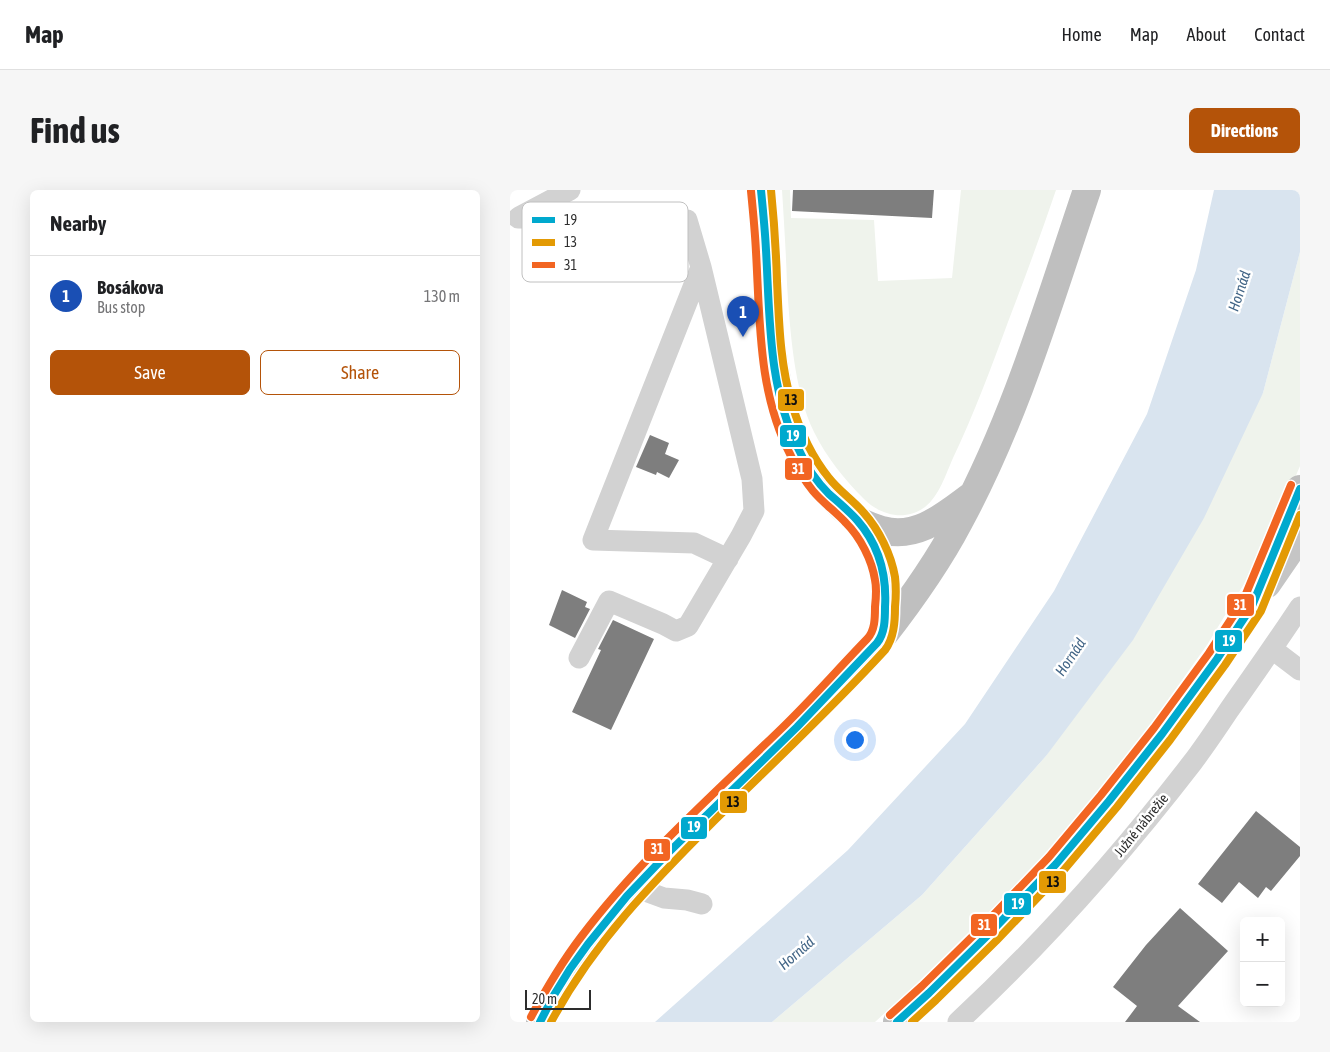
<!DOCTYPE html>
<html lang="en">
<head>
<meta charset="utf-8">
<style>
  body { margin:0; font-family:"Asap Condensed",sans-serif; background:#f6f6f6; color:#202124 }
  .controls { position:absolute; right:15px; bottom:15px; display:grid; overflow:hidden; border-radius:8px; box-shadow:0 5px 20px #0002 }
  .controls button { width:45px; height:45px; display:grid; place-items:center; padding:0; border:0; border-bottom:1px solid #e0e0e0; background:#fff; color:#202124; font:25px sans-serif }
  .scale { position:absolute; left:15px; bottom:12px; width:66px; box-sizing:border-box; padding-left:5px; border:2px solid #2d2d2d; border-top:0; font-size:14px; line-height:18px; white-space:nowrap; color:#2d2d2d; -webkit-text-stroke:4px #fff; paint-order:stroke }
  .you { position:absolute; left:344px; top:549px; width:18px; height:18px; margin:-12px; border:4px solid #fff; border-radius:50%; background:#1a73e8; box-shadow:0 0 0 8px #1a73e833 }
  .badge { display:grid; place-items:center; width:32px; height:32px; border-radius:50%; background:#b45309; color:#fff; font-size:16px; font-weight:700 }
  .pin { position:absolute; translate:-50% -41px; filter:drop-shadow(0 1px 2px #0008) }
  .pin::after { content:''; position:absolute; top:26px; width:18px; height:15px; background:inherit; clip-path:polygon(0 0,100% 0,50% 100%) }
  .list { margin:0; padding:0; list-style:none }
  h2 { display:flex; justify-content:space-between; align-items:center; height:65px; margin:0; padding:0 20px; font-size:21px }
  h2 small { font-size:16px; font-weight:400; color:#757577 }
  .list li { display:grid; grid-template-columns:32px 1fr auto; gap:15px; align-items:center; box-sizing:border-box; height:80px; padding:0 20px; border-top:1px solid #e0e0e0 }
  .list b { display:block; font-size:19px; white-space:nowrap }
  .list p { margin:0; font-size:16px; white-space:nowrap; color:#757577 }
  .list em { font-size:16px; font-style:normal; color:#757577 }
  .actions { display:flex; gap:10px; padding:15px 20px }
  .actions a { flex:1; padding:11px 0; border:1px solid #b45309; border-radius:8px; text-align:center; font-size:18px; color:#b45309 }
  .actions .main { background:#b45309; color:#fff }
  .map { position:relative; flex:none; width:790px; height:832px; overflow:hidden; border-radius:8px }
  header { display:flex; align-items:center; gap:30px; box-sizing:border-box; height:70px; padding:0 25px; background:#fff; border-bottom:1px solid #e0e0e0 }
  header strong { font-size:24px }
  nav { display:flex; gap:28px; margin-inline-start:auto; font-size:18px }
  .intro { display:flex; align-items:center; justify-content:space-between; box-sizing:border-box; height:120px; padding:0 30px }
  h1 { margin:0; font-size:35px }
  .button { padding:12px 22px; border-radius:8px; background:#b45309; color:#fff; font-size:18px; font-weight:700 }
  main { display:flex; gap:30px; padding:0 30px }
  aside { flex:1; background:#fff; border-radius:8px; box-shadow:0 5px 20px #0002 }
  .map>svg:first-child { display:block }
  .green { fill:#eff3ec }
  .water { fill:#d9e4ef }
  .building { fill:#7e7e7e }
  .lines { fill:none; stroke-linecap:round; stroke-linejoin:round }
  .minor { stroke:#d2d2d2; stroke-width:21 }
  .major { stroke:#c5c5c5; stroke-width:28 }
  .highway { stroke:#bfbfbf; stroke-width:28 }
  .bus-1-casing { stroke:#fff; stroke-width:11 }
  .bus-2-casing { stroke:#fff; stroke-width:11 }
  .bus-3-casing { stroke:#fff; stroke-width:11 }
  .bus-1 { stroke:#00a9ce; stroke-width:8 }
  .bus-2 { stroke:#e39a04; stroke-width:8 }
  .bus-3 { stroke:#f26522; stroke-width:8 }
  .labels { text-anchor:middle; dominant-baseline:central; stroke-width:5; stroke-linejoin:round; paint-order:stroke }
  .street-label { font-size:14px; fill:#2d2d2d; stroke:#fff }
  .water-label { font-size:15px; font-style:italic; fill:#436687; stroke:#fff }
  .key { fill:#fff; stroke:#c0c0c0; stroke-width:1 }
  .key-label { font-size:14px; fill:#2d2d2d }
  .line-badge { stroke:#fff; stroke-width:2 }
  .badge-label { font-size:14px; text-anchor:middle; font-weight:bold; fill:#fff }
  .pale-badge-label { font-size:14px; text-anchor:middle; font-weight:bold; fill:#111 }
</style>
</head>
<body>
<header>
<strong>Map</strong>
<nav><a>Home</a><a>Map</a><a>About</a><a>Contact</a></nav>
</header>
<div class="intro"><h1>Find us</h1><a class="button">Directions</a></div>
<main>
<aside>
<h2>Nearby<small></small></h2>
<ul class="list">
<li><span class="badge" style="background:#1a4fb4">1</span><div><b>Bosákova</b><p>Bus stop</p></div><em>130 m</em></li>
</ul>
<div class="actions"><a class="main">Save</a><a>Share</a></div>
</aside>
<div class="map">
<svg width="790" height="832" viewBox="0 0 790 832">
  <rect width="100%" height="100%" fill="#fff"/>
  <!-- green -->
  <path class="green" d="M272,0H280L281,28L364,30L368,91L442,88L451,0H546C531,44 515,88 498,132C481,178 464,224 443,268C436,284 429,306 415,317C395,332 370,325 354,309C334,289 317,268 304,242C284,201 280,140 277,94C276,63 274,31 272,0Z
    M790,62V276L772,318L737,389L697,455L628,552L574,620L521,680L476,727L439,764L365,832H262L412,705L536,566L753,203Z"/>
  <!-- water -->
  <path class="water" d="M704,0H790V62L753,203L694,328L623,450L536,566L412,705L262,832H145L338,660L455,534L544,401L637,224L686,80Z"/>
  <!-- building -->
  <path class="building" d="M283,0H424L422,28L282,21Z
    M140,245L159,253L155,264L169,270L159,288L147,282L146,285L126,277Z
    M52,400L77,412L75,417L80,419L65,448L39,435Z
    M103,430L144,449L101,540L62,522L91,460L88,459Z
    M746,621L790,657V666L761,701L756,697L748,708L729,692L712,713L688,694Z
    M670,718L718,761L668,816L690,832H615L627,816L603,797L636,755Z"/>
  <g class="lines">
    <!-- minor -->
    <path class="minor" d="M9,27L60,0
      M8,28L177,30L191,77L83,350L184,353L218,369
      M762,459L790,480
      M69,468L99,411L153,434L166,441L178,436L231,346L244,321L242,289L191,77
      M124,697L154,708L177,710L192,714
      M448,832C533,753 611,665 682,573C695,556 707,538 719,520C743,486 767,452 790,417"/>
    <!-- major -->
    <path class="major" d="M757,394L790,346"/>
    <!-- highway -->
    <path class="highway" d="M251,0C253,20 255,40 256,61C258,120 260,181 279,237C286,258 298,279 313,296C318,303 324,310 331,316C336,321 343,326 347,331C360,347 373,368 375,389C377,408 374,427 372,446
      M347,330C355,334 364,338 372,340C407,350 435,325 461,306
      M30,832C65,759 119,701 176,645C223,598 271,553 317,505C336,486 356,466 373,446C401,410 428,372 449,332C506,227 539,112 577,0
      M387,832L419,803L479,744L546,674L599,611L652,544L707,469L742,416L790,299"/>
    <!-- bus-1 casing -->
    <g class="bus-1-casing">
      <path id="bus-1" d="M30,832L44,805L60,779L78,754L117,706L159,662L287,537L367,453C375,443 375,429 375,417C377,384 369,355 347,330C338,320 328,312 319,304C307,292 296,276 289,260C258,198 260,128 256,60C255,40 253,20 251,0
        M387,832L419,803L479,744L546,674L599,611L652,544L707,469L742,416L790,299"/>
    </g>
    <!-- bus-2 casing -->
    <g class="bus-2-casing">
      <path id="bus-2" d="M41,832C84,752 142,693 206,629C263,573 321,519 375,460C384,448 385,432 385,417C386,407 386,396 385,387C381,364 369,340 354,323C343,310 329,301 319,288C301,266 290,241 282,214C270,175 269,132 267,91C266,60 264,30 261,0
        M402,832L426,810L486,751L553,681L607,617L660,550L715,475L751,421L790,325"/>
    </g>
    <!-- bus-3 casing -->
    <g class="bus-3-casing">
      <path id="bus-3" d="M380,825L412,796L472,737L539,667L591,605L644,538L699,463L733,411L781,295
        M21,827C36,799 52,772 71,747C129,670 202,606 271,539C301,510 328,479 357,449C365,441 365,428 365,417C366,408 367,399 365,390C362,370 350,347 336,333C326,322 313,313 303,301C295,291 287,278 281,266C248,204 250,130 246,62C245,41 243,21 241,1"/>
    </g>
    <!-- bus-1 -->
    <use href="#bus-1" class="bus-1"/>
    <!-- bus-2 -->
    <use href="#bus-2" class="bus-2"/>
    <!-- bus-3 -->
    <use href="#bus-3" class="bus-3"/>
  </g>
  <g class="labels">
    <!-- street labels -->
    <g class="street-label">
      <text transform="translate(631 635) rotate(-51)">Južné nábrežie</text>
    </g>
    <!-- water labels -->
    <g class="water-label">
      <text transform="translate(729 101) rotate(-72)">Hornád</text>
      <text transform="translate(560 467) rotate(-56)">Hornád</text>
      <text transform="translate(286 763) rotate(-41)">Hornád</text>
    </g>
  </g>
  <!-- legend -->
  <rect x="12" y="12" width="166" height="80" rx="8" class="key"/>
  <rect x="22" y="27" width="23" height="6" fill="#00a9ce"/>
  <rect x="22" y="49" width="23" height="7" fill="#e39a04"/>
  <rect x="22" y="72" width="23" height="6" fill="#f26522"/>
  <g class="key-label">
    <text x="54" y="35">19</text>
    <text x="54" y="57">13</text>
    <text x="54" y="80">31</text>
  </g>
  <g class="line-badge">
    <rect x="267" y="198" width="28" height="24" rx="5" fill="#e39a04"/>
    <rect x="269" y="234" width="28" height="24" rx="5" fill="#00a9ce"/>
    <rect x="274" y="267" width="29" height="24" rx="5" fill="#f26522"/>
    <rect x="716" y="403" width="29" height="24" rx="5" fill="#f26522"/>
    <rect x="704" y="439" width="29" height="24" rx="5" fill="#00a9ce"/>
    <rect x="209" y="600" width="29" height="24" rx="5" fill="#e39a04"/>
    <rect x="170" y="626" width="28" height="24" rx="5" fill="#00a9ce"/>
    <rect x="133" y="648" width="28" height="24" rx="5" fill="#f26522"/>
    <rect x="528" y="680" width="29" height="24" rx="5" fill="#e39a04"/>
    <rect x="493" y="702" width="29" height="24" rx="5" fill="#00a9ce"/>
    <rect x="460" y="723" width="28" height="24" rx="5" fill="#f26522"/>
  </g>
  <g class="badge-label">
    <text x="283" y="251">19</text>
    <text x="288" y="284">31</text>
    <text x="730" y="420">31</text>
    <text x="719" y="456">19</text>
    <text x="184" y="642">19</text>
    <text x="147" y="664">31</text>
    <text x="508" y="719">19</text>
    <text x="474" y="740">31</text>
  </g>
  <g class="pale-badge-label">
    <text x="281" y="215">13</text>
    <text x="223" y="617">13</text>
    <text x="543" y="697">13</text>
  </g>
</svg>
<div class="controls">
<button>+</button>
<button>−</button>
</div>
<div class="scale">20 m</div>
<div class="you"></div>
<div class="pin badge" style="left:233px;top:147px;background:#1a4fb4">1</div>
</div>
</main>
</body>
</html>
